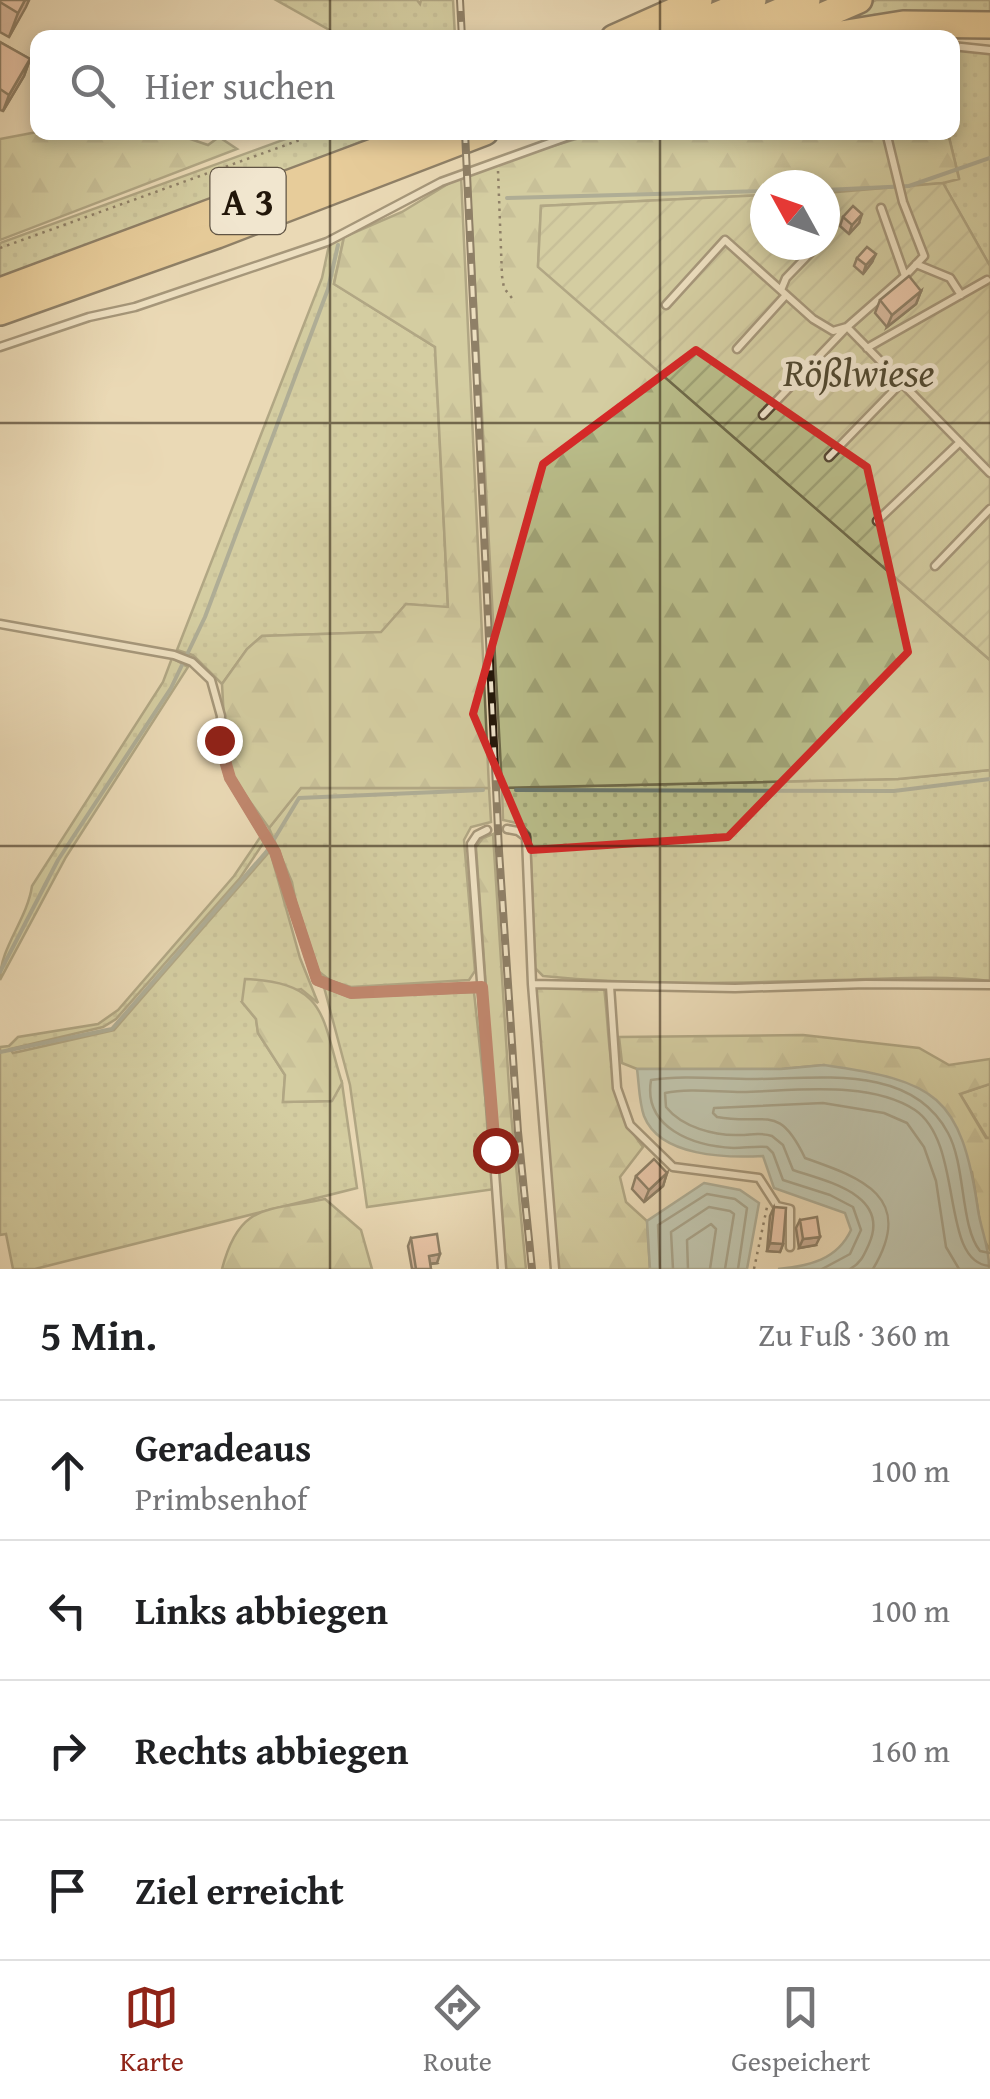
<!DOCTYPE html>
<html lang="de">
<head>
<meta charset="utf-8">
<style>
  body { margin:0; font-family:"Gentium Book Plus",serif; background:#f6f6f6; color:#202124 }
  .compass { position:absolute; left:750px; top:170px; width:90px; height:90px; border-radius:50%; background:#fff; box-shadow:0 5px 15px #0003; rotate:310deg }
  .stop { position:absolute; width:30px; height:30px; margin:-22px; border:8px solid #8f2418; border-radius:50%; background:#fff }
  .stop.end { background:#8f2418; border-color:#fff; box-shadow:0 2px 10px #0008 }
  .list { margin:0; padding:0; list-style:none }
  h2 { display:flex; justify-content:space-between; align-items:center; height:130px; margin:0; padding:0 40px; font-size:42px }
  h2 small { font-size:32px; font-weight:400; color:#757577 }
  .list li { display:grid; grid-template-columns:65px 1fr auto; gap:30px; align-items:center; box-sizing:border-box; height:140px; padding:0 40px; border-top:2px solid #e0e0e0 }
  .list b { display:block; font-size:38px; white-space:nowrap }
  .list p { margin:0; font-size:32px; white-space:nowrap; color:#757577 }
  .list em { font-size:32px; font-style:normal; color:#757577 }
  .icon { flex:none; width:55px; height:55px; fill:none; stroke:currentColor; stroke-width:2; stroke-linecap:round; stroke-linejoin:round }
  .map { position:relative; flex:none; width:990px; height:1269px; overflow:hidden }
  .search { position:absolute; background:#fff; box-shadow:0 5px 15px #0003; left:30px; right:30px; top:30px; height:110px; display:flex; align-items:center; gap:25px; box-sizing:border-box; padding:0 35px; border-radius:20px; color:#757577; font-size:38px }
  .sheet { height:690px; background:#fff }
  nav { display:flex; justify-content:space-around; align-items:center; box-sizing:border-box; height:140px; border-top:2px solid #e0e0e0; background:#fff; font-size:28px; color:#757577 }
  nav a { display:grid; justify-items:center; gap:5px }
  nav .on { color:#8f2418 }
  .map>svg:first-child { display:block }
  .grass { fill:url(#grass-dots); stroke:#6e6a4a; stroke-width:2.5 }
  .forest { fill:url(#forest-firs); stroke:#6e6a4a; stroke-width:2.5 }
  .garden { fill:url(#garden-furrows); stroke:#6e6a4a; stroke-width:2.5 }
  .water { fill:#98b9b3; stroke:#69786f; stroke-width:2.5 }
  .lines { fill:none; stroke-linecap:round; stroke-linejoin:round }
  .shore { stroke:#5d685e; stroke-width:2.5 }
  .stream { stroke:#69786f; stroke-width:4 }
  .lane-casing { stroke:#544734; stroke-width:11 }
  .highway-casing { stroke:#221609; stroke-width:30 }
  .path { stroke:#221609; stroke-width:2.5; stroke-dasharray:2.5 5; stroke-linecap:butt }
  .lane { stroke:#f1e6cf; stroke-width:6 }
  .highway { stroke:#e5bc7a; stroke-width:25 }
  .rail-casing { stroke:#221609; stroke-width:8 }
  .rail { stroke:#f1e6cf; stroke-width:4; stroke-dasharray:11; stroke-linecap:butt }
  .wall { fill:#c69583; stroke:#221609; stroke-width:2.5 }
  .shaded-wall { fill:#a1796a; stroke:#221609; stroke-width:2.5 }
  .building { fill:#e6ad98; stroke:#221609; stroke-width:2.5 }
  .route { stroke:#8f2418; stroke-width:12 }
  .marked { fill:none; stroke:#d62828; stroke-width:8; stroke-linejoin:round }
  .grid { fill:none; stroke:#221609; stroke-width:2.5; stroke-opacity:0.55 }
  .labels { text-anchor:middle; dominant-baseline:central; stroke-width:10; stroke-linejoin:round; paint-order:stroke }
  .shield { fill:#f1e6cf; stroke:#605444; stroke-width:2.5 }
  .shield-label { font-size:38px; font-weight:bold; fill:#221609 }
  .park-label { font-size:40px; font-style:italic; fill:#504830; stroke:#f1e6cf }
</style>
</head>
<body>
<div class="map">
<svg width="990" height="1269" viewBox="0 0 990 1269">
  <defs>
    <pattern id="grass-dots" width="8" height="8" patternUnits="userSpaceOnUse" patternTransform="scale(2.5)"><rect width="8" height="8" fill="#babe8b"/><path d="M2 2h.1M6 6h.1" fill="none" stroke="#a0a377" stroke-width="1.8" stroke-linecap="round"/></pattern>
    <pattern id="forest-firs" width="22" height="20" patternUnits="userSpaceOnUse" patternTransform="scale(2.5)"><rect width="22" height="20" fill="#babe8b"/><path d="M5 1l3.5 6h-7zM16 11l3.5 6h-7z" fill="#a0a377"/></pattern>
    <pattern id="garden-furrows" width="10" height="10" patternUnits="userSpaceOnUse" patternTransform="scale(2.5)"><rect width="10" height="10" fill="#babe8b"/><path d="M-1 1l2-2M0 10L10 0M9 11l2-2" fill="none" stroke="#a0a377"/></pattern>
  </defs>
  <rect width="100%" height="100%" fill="#ead9b5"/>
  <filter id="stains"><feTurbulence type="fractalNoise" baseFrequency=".002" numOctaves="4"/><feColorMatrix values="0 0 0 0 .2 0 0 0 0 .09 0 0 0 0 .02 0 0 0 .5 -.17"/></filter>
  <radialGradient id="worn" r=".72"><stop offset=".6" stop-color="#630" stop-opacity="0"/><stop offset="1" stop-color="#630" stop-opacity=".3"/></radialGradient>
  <!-- grass -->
  <path class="grass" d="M276,0H417L420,4L421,0H453L455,37H342Z
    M876,0H990V19L827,22Z
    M953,49L990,52V266L943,183L959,178L948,133L952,132Z
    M302,133H382L300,167L0,279V243Z
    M344,237L334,284L435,347L448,608L406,604L382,632L262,636L247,649L222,684L193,655L177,650L322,278L329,245Z
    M172,658L188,667L66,857L0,980C0,947 27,920 32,886L163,682Z
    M990,770V981C939,975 887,979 836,980C738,983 640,986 543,976L535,968L530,834L521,824L503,820L502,788L898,779Z
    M301,788H489L491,822L471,827L464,840L475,971L469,980L351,987L331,981L318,971L302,934L292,882L269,828Z
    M261,836L264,842L240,878L116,1019L103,1027L10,1049L13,1053L114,1030L270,851L300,958L318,1003L301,989L242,1002L256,1019L258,1033L285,1075L283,1102L331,1101L342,1083L357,1188L35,1269H13L6,1234L0,1235V1047L9,1046L18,1037L98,1024L118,1010L234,876Z
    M324,987L358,996L474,992L495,1189L367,1207L350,1085Z
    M990,1084V1138H987L960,1094Z"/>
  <!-- forest -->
  <path class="forest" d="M37,132L173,133L208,145L219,137L237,149L0,240V139Z
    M596,133H948L959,179L943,183L825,193V185H765V195L541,206L538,266L990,660V770L898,779L502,788L469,171Z
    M461,176L489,788H301L269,828L233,778L225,738L222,684L247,649L262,636L381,632L406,604L448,607L435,347L334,284L344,237L402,212Z
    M493,834L510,1103L526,1269H506L476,847L483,838Z
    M245,979C328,983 321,1016 342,1083L332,1101L283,1102L285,1075L258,1033L256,1019L242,1002Z
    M532,984L604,987C611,1043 606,1102 643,1147L620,1177L626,1202L647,1221L650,1269H555Z
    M803,1035L919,1048L949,1065L990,1059V1084L960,1094L986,1138H990V1250L982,1236L972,1172L824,1065L781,1069H637L622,1063L619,1037Z
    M325,1199L361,1230L372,1269H222C239,1203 266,1211 325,1199Z"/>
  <!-- garden -->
  <path class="garden" d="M943,183L990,266V660L538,267L541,206L765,195V245H825V193Z"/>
  <!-- water -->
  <path class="water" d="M824,1065C935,1081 961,1094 978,1210C981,1230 990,1249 989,1269H778C809,1266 837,1260 851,1230L845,1213L774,1188L763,1156C727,1158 660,1157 644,1116C639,1102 639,1083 637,1069H781Z
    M704,1183L740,1190L759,1203L747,1269H650L647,1221Z"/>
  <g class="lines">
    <!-- shore -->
    <path class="shore" d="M660,1269L658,1225L707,1194L735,1199L747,1208L738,1269
      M673,1269L671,1232L709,1207L730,1211L734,1214L725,1269
      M688,1269L687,1240L711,1224L716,1229L710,1269
      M822,1269L850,1254L861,1230L853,1207L830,1195L783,1180L773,1153L767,1147C756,1146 745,1148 734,1148C693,1146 643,1128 651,1080C683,1075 719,1079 752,1079C818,1079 911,1063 948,1133C966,1166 960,1226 980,1251L990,1253
      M850,1269C861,1263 864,1255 869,1244C891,1194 825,1181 793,1170L783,1145L772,1136C761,1132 751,1135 740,1135C714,1136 682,1127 666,1107L665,1093C689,1088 717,1092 742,1092C794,1091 869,1080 915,1110C965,1144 939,1263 990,1266
      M873,1269C916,1197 862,1178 805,1158C778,1102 767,1126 717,1117L713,1113L714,1108L823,1103L884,1113L907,1123L924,1147L936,1181L946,1247L959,1269"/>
    <!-- stream -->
    <path class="stream" d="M825,190L909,186L990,158
      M507,198L765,191
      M516,790L894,791L990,779
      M0,972L58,860L171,688L205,617L328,289L338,245
      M0,1052L112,1029L267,851L299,798L483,790"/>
    <!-- lane casing -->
    <g class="lane-casing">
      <path id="lane" d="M952,46L990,50
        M881,208L905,276L924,256L903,202L886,132
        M916,264L950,278L961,295
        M781,290L786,278L813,250
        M666,305L725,240L813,319L833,331L847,327L905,276
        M0,347L89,317L135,307L327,242L441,182L580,132
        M867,348L987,280
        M737,349L786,295
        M763,415L847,327L990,473
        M829,457L901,383
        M877,521L959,443
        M935,566L990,509
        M0,624L174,655L192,662L211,680L221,716L219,740L230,778L275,852L317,980L351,993L481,987
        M507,829L518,831L526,837L532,984L735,988L866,984L990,985
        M487,830L477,835L471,844L502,1269
        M532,984L555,1269
        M610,986L617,1088L630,1125L673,1167L759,1178L777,1206L790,1209V1247"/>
    </g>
    <!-- highway casing -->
    <g class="highway-casing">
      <path id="highway" d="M614,38L699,0
        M662,38L753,0
        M717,38L807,0
        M771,38L859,0
        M816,38L903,24L990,25
        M0,291L427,132
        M0,312L217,235L485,132"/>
    </g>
    <!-- path -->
    <path class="path" d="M498,171L502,276L504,288L515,302
      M0,248L322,132
      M754,1269L767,1207"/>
    <!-- lane -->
    <use href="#lane" class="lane"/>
    <!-- highway -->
    <use href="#highway" class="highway"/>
    <!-- rail casing -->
    <g class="rail-casing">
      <path id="rail" d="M460,0L462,38
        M465,132L499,851L518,1132L532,1269"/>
    </g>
    <!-- rail -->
    <use href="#rail" class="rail"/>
  </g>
  <!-- wall -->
  <path class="wall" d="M0,0H29L9,37L0,32Z
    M0,42L30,59L24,76L3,111L0,110Z
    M843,217L859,223L849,234L840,226Z
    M857,258L872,262L863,274L854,266Z
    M921,291L916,304L887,327L875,313L880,300Z
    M667,1173L663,1186L644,1202L632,1189L636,1176Z
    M774,1207L783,1244L780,1252L767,1251L770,1216Z
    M800,1220L816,1245L799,1248L796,1228Z
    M411,1238L437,1263L430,1264L431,1269H412L408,1246Z"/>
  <!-- shaded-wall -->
  <path class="shaded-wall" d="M25,0H29L26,7L9,37L18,13Z
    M30,59L24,76L3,111L9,95Z
    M862,214L859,223L849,234L852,225Z
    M876,254L872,262L863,274L866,265Z
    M921,291L916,304L887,327L892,315Z
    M667,1173L663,1186L644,1202L649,1190Z
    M820,1237L816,1245L799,1248L803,1239Z
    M770,1243L783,1244L780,1252L767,1251Z
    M440,1254L437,1263L426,1264L429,1256Z"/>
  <!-- building -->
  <path class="building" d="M0,0H25L18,13L0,2Z
    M0,42L30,59L9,95L0,89Z
    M853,206L862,214L852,225L843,217Z
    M867,247L876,254L866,265L857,258Z
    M909,276L921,291L892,315L880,300Z
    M654,1159L667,1173L649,1190L636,1176Z
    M774,1207L786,1208L783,1244L770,1243Z
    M817,1217L820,1237L803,1239L800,1220Z
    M437,1234L440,1254L429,1256L431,1269H416L411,1238Z"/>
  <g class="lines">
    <!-- route -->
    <path class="route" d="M219,740L230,778L275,852L317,980L351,993L482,987L495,1150"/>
  </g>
  <!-- marked area -->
  <path d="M0 0H990V1269H0ZM696,350L867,467L908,652L728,837L531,850L473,714L543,464Z" fill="#ead9b5" fill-opacity=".55" fill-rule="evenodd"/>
  <path class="marked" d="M696,350L867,467L908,652L728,837L531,850L473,714L543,464Z"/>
  <!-- grid -->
  <path class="grid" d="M330,0V38M660,0V38M330,132V1269M660,132V1269M0,423H990M0,846H990"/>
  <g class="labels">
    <!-- shield labels -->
    <rect class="shield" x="210.5" y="168" width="75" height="66" rx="8"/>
    <g class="shield-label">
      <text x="248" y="201">A 3</text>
    </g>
    <!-- park labels -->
    <g class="park-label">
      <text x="859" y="371">Rößlwiese</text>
    </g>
  </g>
  <rect width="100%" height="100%" filter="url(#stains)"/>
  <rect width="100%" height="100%" fill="url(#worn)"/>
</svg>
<svg class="compass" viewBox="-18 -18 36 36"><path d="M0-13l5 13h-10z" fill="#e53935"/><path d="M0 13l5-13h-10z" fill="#757577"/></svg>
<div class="stop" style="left:495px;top:1150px"></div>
<div class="stop end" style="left:219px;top:740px"></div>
<div class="search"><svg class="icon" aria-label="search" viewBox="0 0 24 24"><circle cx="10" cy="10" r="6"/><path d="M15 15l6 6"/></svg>Hier suchen</div>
</div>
<section class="sheet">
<h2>5 Min.<small>Zu Fuß · 360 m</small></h2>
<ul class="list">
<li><svg class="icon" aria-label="ahead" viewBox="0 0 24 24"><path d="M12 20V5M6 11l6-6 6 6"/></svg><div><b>Geradeaus</b><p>Primbsenhof</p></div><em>100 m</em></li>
<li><svg class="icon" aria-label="left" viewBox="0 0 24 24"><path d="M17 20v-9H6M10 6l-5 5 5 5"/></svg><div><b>Links abbiegen</b></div><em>100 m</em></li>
<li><svg class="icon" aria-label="right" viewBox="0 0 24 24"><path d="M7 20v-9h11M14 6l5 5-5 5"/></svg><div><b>Rechts abbiegen</b></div><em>160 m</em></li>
<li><svg class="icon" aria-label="arrive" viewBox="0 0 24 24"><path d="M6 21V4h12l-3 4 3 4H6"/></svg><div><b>Ziel erreicht</b></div></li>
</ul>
</section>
<nav>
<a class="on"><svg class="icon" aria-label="map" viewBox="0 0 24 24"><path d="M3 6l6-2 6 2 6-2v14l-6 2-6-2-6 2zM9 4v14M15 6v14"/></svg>Karte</a>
<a><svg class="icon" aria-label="directions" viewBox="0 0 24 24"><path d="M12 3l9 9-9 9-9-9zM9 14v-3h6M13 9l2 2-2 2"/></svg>Route</a>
<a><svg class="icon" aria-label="saved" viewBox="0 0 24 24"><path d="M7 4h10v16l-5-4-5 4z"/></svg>Gespeichert</a>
</nav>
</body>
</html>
